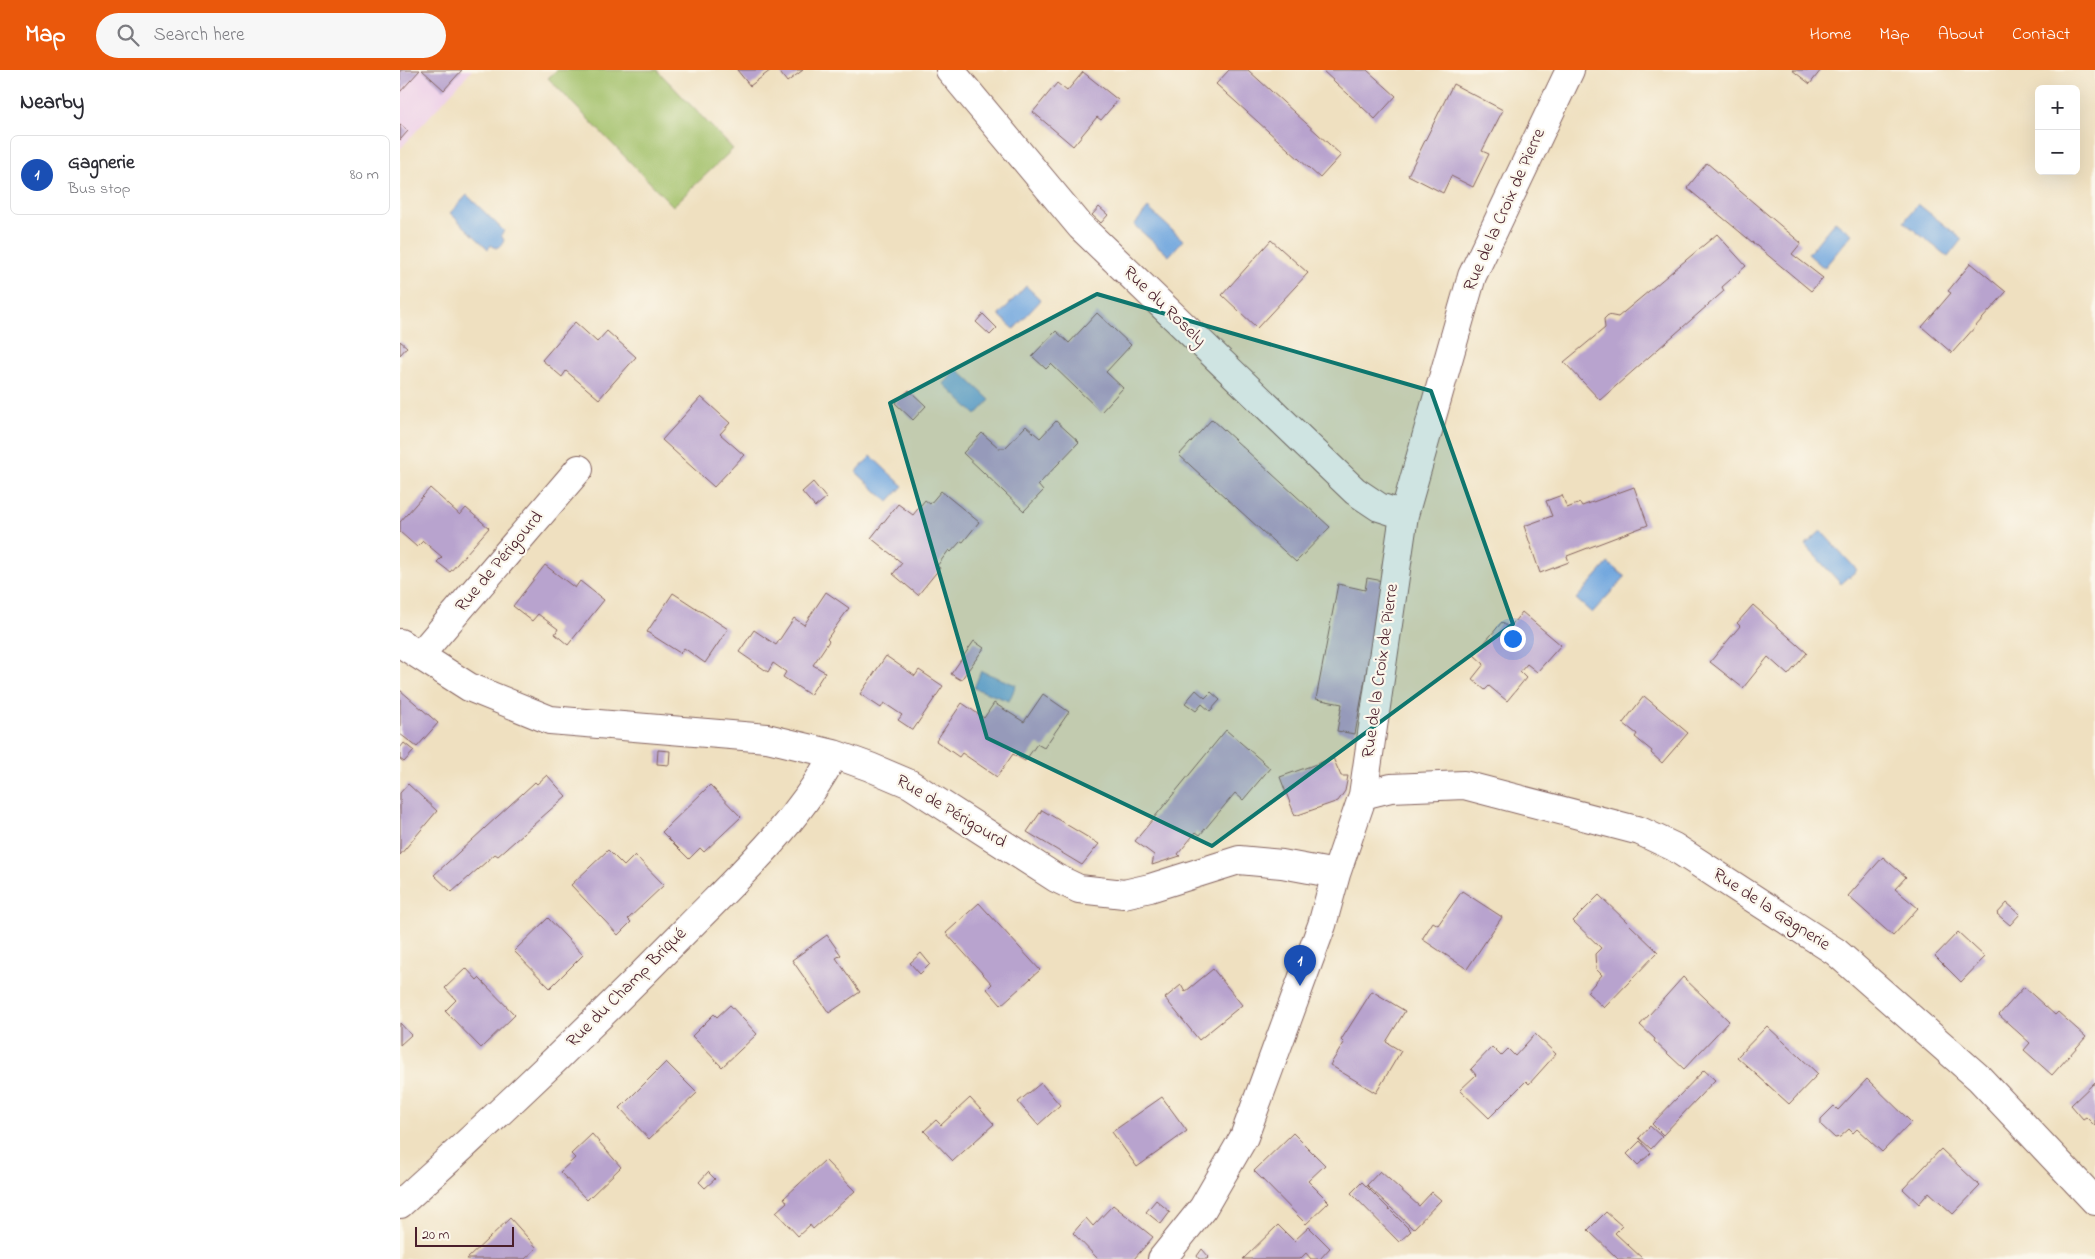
<!DOCTYPE html>
<html lang="en">
<head>
<meta charset="utf-8">
<style>
  body { margin:0; font-family:"Indie Flower",sans-serif; background:#f7f7f7; color:#2b2b33 }
  .controls { position:absolute; right:15px; top:15px; display:grid; overflow:hidden; border-radius:8px; box-shadow:0 5px 20px #0002 }
  .controls button { width:45px; height:45px; display:grid; place-items:center; padding:0; border:0; border-bottom:1px solid #e1e1e2; background:#fff; color:#2b2b33; font:25px sans-serif }
  .scale { position:absolute; left:15px; bottom:12px; width:99px; box-sizing:border-box; padding-left:5px; border:2px solid #4a1f2b; border-top:0; font-size:14px; line-height:18px; white-space:nowrap; color:#4a1f2b; -webkit-text-stroke:4px #fbf7ec; paint-order:stroke }
  .you { position:absolute; left:1112px; top:568px; width:18px; height:18px; margin:-12px; border:4px solid #fff; border-radius:50%; background:#1a73e8; box-shadow:0 0 0 8px #1a73e833 }
  .badge { display:grid; place-items:center; width:32px; height:32px; border-radius:50%; background:#ea580c; color:#fff; font-size:16px; font-weight:700 }
  .pin { position:absolute; translate:-50% -41px; filter:drop-shadow(0 1px 2px #0008) }
  .pin::after { content:''; position:absolute; top:26px; width:18px; height:15px; background:inherit; clip-path:polygon(0 0,100% 0,50% 100%) }
  .list { margin:0; padding:0; list-style:none }
  h2 { display:flex; justify-content:space-between; align-items:center; height:65px; margin:0; padding:0 20px; font-size:21px }
  h2 small { font-size:16px; font-weight:400; color:#7c7c81 }
  .list li { display:grid; grid-template-columns:32px 1fr auto; gap:15px; align-items:center; box-sizing:border-box; height:80px; margin:0 10px 10px; padding:0 10px; border:1px solid #e1e1e2; border-radius:8px }
  .list b { display:block; font-size:19px; white-space:nowrap }
  .list p { margin:0; font-size:16px; white-space:nowrap; color:#7c7c81 }
  .list em { font-size:16px; font-style:normal; color:#7c7c81 }
  .icon { flex:none; width:28px; height:28px; fill:none; stroke:currentColor; stroke-width:2; stroke-linecap:round; stroke-linejoin:round }
  .map { position:relative; flex:none; width:1695px; height:1189px; overflow:hidden }
  header { display:flex; align-items:center; gap:30px; box-sizing:border-box; height:70px; padding:0 25px; background:#ea580c; color:#fff }
  header strong { font-size:24px }
  nav { display:flex; gap:28px; margin-inline-start:auto; font-size:18px }
  .search { width:350px; height:45px; background:#f7f7f7; display:flex; align-items:center; gap:12px; box-sizing:border-box; padding:0 18px; border-radius:28px; color:#7c7c81; font-size:19px }
  main { display:flex }
  aside { flex:1; background:#fff }
  .map>svg:first-child { display:block }
  .built { fill:#eed0e8 }
  .green { fill:#a1c068; stroke:#76704a }
  .water { fill:#70a6de; stroke:#5d6284 }
  .building { fill:#b8a3ce }
  .lines { fill:none; stroke-linecap:round; stroke-linejoin:round }
  .street-casing { stroke:#84635f; stroke-width:30 }
  .street { stroke:#fff; stroke-width:28 }
  .marked { fill:#0f766e; fill-opacity:0.2; stroke:#0f766e; stroke-width:4; stroke-linejoin:round }
  .labels { text-anchor:middle; dominant-baseline:central; stroke-width:4.5; stroke-linejoin:round; paint-order:stroke }
  .street-label { font-size:18px; fill:#4a1f2b; stroke:#fbf7ec }
</style>
</head>
<body>
<header>
<strong>Map</strong>
<div class="search"><svg class="icon" aria-label="search" viewBox="0 0 24 24"><circle cx="10" cy="10" r="6"/><path d="M15 15l6 6"/></svg>Search here</div>
<nav><a>Home</a><a>Map</a><a>About</a><a>Contact</a></nav>
</header>
<main>
<aside>
<h2>Nearby<small></small></h2>
<ul class="list">
<li><span class="badge" style="background:#1a4fb4">1</span><div><b>Gagnerie</b><p>Bus stop</p></div><em>80 m</em></li>
</ul>
</aside>
<div class="map">
<svg width="1695" height="1189" viewBox="0 0 1695 1189">
  <rect width="100%" height="100%" fill="#fbf7ec"/>
  <filter id="ink" filterUnits="userSpaceOnUse"><feTurbulence type="fractalNoise" baseFrequency=".02" numOctaves="2"/><feDisplacementMap in="SourceGraphic" scale="10" xChannelSelector="R" yChannelSelector="G"/><feConvolveMatrix kernelMatrix="1 2 1 2 8 2 1 2 1" color-interpolation-filters="sRGB"/></filter>
  <filter id="wash" filterUnits="userSpaceOnUse"><feTurbulence type="fractalNoise" baseFrequency=".0096" numOctaves="4" result="noise"/><feDisplacementMap in="SourceGraphic" scale="20" xChannelSelector="R" yChannelSelector="G"/><feGaussianBlur stdDeviation="1.12" result="paint"/><feColorMatrix in="noise" values="0 0 0 0 0 0 0 0 0 0 0 0 0 0 0 0 0 1.4 0 .05"/><feComposite in="paint" operator="in"/></filter>
  <g filter="url(#wash)">
    <rect width="100%" height="100%" fill="#efe0c0"/>
    <!-- built -->
    <path class="built" d="M0,0H72L0,79Z"/>
    <!-- green -->
    <path class="green" d="M157,0H257L333,79L273,136L148,8Z"/>
    <!-- water -->
    <path class="water" d="M67,125L104,161L101,165L104,170L102,175L96,178L91,175L88,179L50,143Z
      M1518,134L1562,169L1548,187L1504,152Z
      M748,138L783,170L769,186L734,155Z
      M1435,151L1452,164L1424,198L1408,184Z
      M626,216L641,230L614,259L599,245Z
      M557,299L590,330L576,345L544,314Z
      M471,386L503,416L488,432L456,402Z
      M1421,461L1457,500L1441,514L1405,475Z
      M1208,493L1225,507L1192,543L1176,529Z
      M581,601L616,615L609,631L574,618Z"/>
    <g id="blocks">
      <!-- building -->
      <path class="building" d="M0,0H20L0,22Z
        M22,0H62L44,20Z
        M337,0H371L350,16Z
        M378,0H403L387,12Z
        M829,0H848L941,85L920,108L816,14Z
        M922,0H967L996,26L975,49Z
        M1392,0H1421L1410,14Z
        M683,2L718,30L701,50L697,47L673,76L633,42L657,13L667,21Z
        M1053,14L1103,40L1082,81L1089,84L1073,117L1051,106L1043,123L1008,105Z
        M0,54L8,61L0,70Z
        M1307,93L1401,173L1392,184L1423,208L1411,221L1287,118Z
        M699,137L708,145L701,153L692,145Z
        M1317,164L1346,196L1322,217L1324,221L1200,330L1164,292L1205,258L1204,249L1208,245L1218,247Z
        M871,170L908,203L857,258L822,225Z
        M1571,193L1606,222L1552,283L1522,257L1551,223L1548,221Z
        M697,243L731,275L706,302L723,318L701,342L651,294L646,299L632,286L656,261L669,273Z
        M583,244L597,258L590,265L576,252Z
        M175,252L197,272L207,261L236,287L199,329L166,301L162,307L142,290Z
        M0,271L7,277L0,285Z
        M509,320L526,336L513,350L495,333Z
        M301,327L330,353L320,364L344,385L314,417L262,370Z
        M812,349L930,457L896,492L779,385Z
        M656,351L679,372L638,415L643,421L624,441L563,383L582,363L599,378H605L626,356L640,368Z
        M413,412L426,428L415,437L402,422Z
        M1234,417L1248,455L1167,486L1169,492L1140,503L1124,456L1152,446L1146,431L1162,425L1167,438L1180,433L1182,436Z
        M30,418L60,445L66,438L89,458L50,502L37,492L42,487L23,471L17,477L0,462V452Z
        M541,421L579,452L563,472L561,471L551,482L549,480L537,496L540,498L518,525L493,504L502,493L471,468L498,434L513,445L525,430L530,434Z
        M145,495L175,518L180,511L204,530L168,575L155,564L158,559L138,544L132,551L113,536Z
        M967,508L983,511L955,664L937,661L942,634L916,629L938,514L965,520Z
        M426,522L449,538L427,569L429,571L413,595L425,602L410,625L383,607L386,602L373,593L368,602L339,582L354,560L376,575L394,548L404,555Z
        M273,523L328,559L305,593L284,578L280,583L247,562Z
        M1353,535L1407,583L1388,605L1368,587L1343,618L1310,592L1340,556L1337,553Z
        M1122,542L1161,575L1137,602L1127,594L1120,602L1126,608L1107,631L1089,616L1085,620L1072,609L1084,594L1074,585L1102,552L1109,558Z
        M574,571L584,578L561,610L551,604Z
        M486,586L515,606L519,600L543,616L513,660L498,650L502,645L484,633L481,638L460,624Z
        M0,620L38,653L17,677L0,664Z
        M796,620L805,628L811,622L820,630L810,641L802,634L796,641L785,633Z
        M643,624L669,642L644,678L637,674L625,691L613,684L597,707L562,683L559,687L536,671L562,633L584,648L594,633L624,652Z
        M1244,626L1288,663L1262,693L1251,683L1252,681L1235,667L1237,664L1223,653Z
        M826,660L870,698L843,730L835,723L800,765L796,762L778,784L780,786L752,795L754,785L735,771Z
        M4,673L14,681L4,692L0,689V678Z
        M258,680L270,681L269,695L257,694Z
        M933,688L941,706H948L945,721L938,731L895,746L880,707Z
        M147,705L166,726L98,786L95,784L52,822L34,805L135,712L137,714Z
        M8,714L37,741L0,785V723Z
        M310,715L341,747L304,782L300,778L289,789L262,762Z
        M642,740L699,774L682,795L627,762Z
        M208,780L224,796L235,785L264,815L228,849L231,852L218,865L171,815Z
        M1483,787L1506,807L1495,819L1518,838L1493,866L1448,826Z
        M1062,821L1102,847L1067,899L1022,869L1033,852L1038,855Z
        M1199,825L1258,882L1204,938L1187,922L1202,905L1196,899L1195,884L1201,878L1173,851Z
        M579,833L640,900L601,935L587,919L592,914L546,863Z
        M1607,833L1620,844L1610,855L1597,844Z
        M148,848L183,885L150,918L114,881Z
        M1558,862L1585,887L1561,912L1535,886Z
        M427,865L441,885L436,888L460,922L429,943L392,890Z
        M521,883L530,894L520,904L510,893Z
        M66,898L77,910L79,908L115,945L81,978L45,941L56,930L45,918Z
        M813,899L842,935L799,970L765,928L781,915L785,922Z
        M1283,907L1329,951L1284,999L1254,971L1255,969L1240,955Z
        M1624,917L1655,945L1658,942L1686,967L1652,1005L1624,980L1630,973L1599,945Z
        M972,921L1005,941L986,972L1001,981L976,1023L930,995L944,973L941,970Z
        M330,935L357,964L322,997L292,966L314,944L317,947Z
        M0,953L11,965L0,975Z
        M1367,956L1418,1004L1389,1034L1337,987Z
        M1135,964L1156,984L1129,1014L1126,1011L1089,1048L1060,1020L1076,1005L1071,999L1092,977L1101,986L1108,979L1115,986Z
        M266,992L297,1023L249,1069L220,1038Z
        M1304,1000L1315,1010L1263,1065L1252,1054Z
        M1467,1009L1511,1052L1482,1082L1457,1059L1453,1063L1449,1059L1440,1067L1435,1068L1421,1055V1049L1434,1036L1438,1040Z
        M1695,1012V1056L1686,1047L1683,1049L1671,1035Z
        M641,1013L660,1035L638,1055L618,1032Z
        M762,1027L787,1061L737,1097L712,1062Z
        M570,1028L594,1054L553,1091L524,1061L536,1050L541,1055Z
        M1250,1056L1262,1067L1251,1079L1239,1068Z
        M893,1063L925,1095L908,1111L929,1132L906,1154L854,1101Z
        M192,1064L221,1097L187,1130L160,1102L175,1088L171,1084Z
        M1240,1071L1251,1083L1238,1095L1227,1084Z
        M1541,1079L1580,1116L1553,1144L1529,1122L1519,1134L1503,1119Z
        M425,1090L455,1121L413,1159L410,1155L398,1166L376,1142L387,1132L384,1128Z
        M980,1101L1019,1136L1032,1122L1041,1130L1013,1159L967,1115Z
        M308,1102L315,1109L305,1118L299,1112Z
        M962,1112L1011,1161L999,1172L951,1123Z
        M756,1130L770,1142L761,1154L746,1142Z
        M713,1135L753,1167L734,1189H698L673,1163L686,1148L693,1156Z
        M1206,1142L1222,1156L1215,1163L1243,1189H1218L1188,1160Z
        M110,1148L137,1178L125,1189H67Z
        M878,1155L894,1171L909,1157L930,1178L920,1189H911L906,1183L900,1189H843Z
        M802,1179L809,1187L807,1189H799L797,1186Z"/>
    </g>
  </g>
  <g filter="url(#ink)">
    <use href="#blocks" fill-opacity="0" stroke="#84635f" stroke-width="1"/>
    <g class="lines">
      <!-- street casing -->
      <g class="street-casing">
        <path id="street" d="M550,0L681,157L955,421L979,437L1004,445
          M0,573L69,617L150,650L367,668L434,684L470,697L510,714L656,808L679,819L724,824L750,818L839,790L882,794L936,804
          M20,585L179,399
          M963,725L991,718L1064,715L1240,761L1274,777L1436,882L1579,1008L1695,1131
          M0,1134C98,1046 194,954 286,860C340,805 398,753 434,684
          M762,1189L803,1138L844,1067L922,855L936,804L963,725L1004,445L1072,206L1170,0"/>
      </g>
      <!-- street -->
      <use href="#street" class="street"/>
    </g>
  </g>
  <!-- marked area -->
  <path class="marked" d="M697,224L1031,321L1113,554L812,776L587,668L490,333Z"/>
  <g class="labels">
    <!-- street labels -->
    <g class="street-label">
      <text transform="translate(1105 140) rotate(-66)">Rue de la Croix de Pierre</text>
      <text transform="translate(764 237) rotate(44)">Rue du Rosely</text>
      <text transform="translate(100 492) rotate(-50)">Rue de Périgourd</text>
      <text transform="translate(981 601) rotate(-82)">Rue de la Croix de Pierre</text>
      <text transform="translate(551 742) rotate(31)">Rue de Périgourd</text>
      <text transform="translate(1371 840) rotate(33)">Rue de la Gagnerie</text>
      <text transform="translate(227 918) rotate(-45)">Rue du Champ Briqué</text>
    </g>
  </g>
</svg>
<div class="controls">
<button>+</button>
<button>−</button>
</div>
<div class="scale">20 m</div>
<div class="you"></div>
<div class="pin badge" style="left:900px;top:916px;background:#1a4fb4">1</div>
</div>
</main>
</body>
</html>
